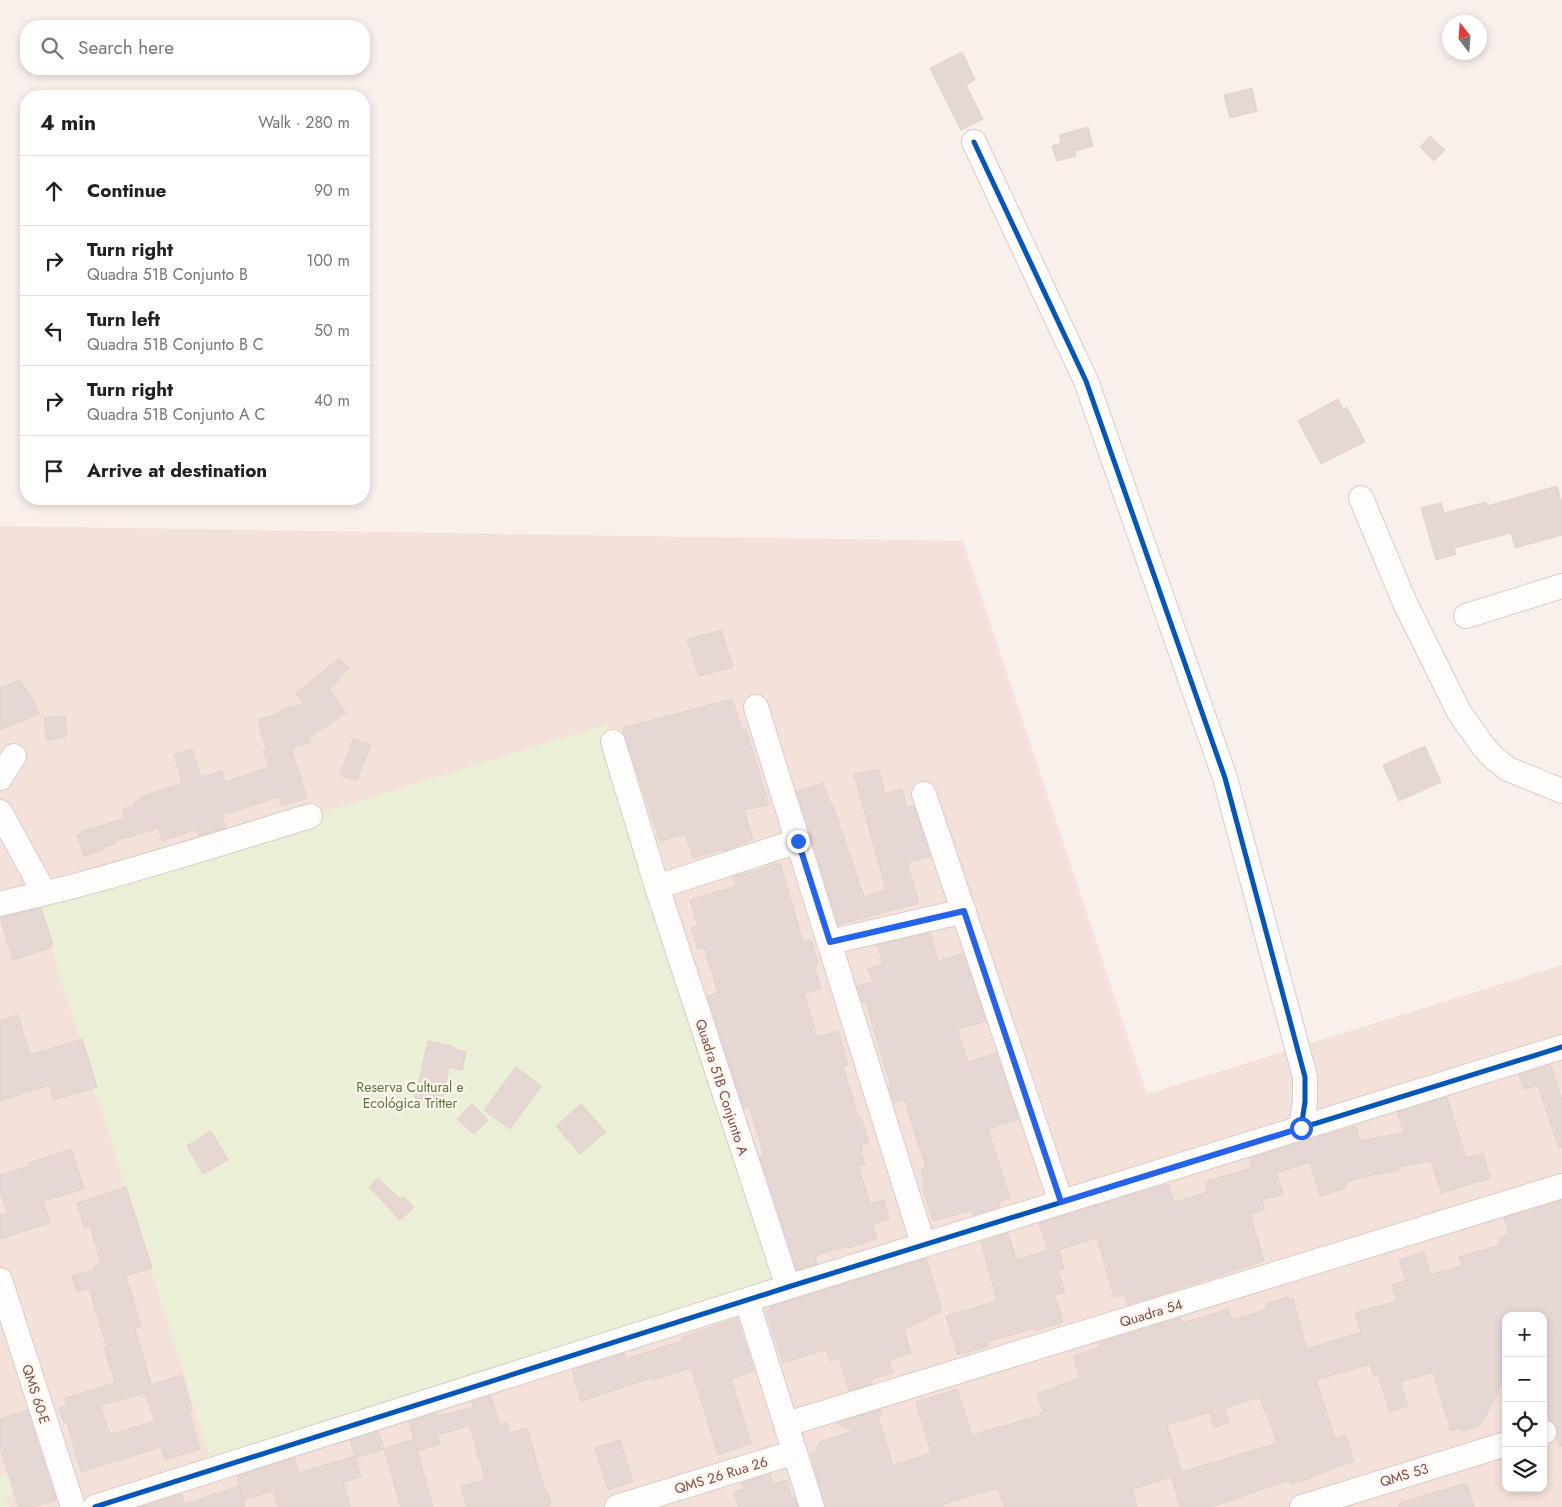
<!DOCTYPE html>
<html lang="en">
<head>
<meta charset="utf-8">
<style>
  body { margin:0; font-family:Jost,sans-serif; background:#f6f6f6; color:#202124 }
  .controls { position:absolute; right:15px; bottom:15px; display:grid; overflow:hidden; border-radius:10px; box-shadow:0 2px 8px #0003 }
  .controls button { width:45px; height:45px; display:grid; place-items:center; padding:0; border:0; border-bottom:1px solid #e0e0e0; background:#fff; color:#202124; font:25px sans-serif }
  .compass { position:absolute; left:1442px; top:15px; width:45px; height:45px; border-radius:50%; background:#fff; box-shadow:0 2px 8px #0003; rotate:343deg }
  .stop { position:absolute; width:15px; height:15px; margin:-11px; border:4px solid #2563eb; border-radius:50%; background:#fff }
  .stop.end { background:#2563eb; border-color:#fff; box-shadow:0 1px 5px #0008 }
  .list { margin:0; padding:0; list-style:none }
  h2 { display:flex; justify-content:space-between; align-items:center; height:65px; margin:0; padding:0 20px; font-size:21px }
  h2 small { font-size:16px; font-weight:400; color:#757577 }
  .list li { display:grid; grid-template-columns:32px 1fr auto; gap:15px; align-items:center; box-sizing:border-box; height:70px; padding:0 20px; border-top:1px solid #e0e0e0 }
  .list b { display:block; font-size:19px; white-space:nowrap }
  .list p { margin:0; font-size:16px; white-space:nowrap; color:#757577 }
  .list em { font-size:16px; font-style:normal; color:#757577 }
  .icon { flex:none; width:28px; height:28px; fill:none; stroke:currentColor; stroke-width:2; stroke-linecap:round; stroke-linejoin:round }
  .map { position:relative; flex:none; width:1562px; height:1507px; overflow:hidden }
  .search { position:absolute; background:#fff; box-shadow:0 2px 8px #0003; left:20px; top:20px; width:350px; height:55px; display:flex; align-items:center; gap:12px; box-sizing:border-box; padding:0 18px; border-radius:20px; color:#757577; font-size:19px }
  .panel { position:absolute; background:#fff; box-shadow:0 2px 8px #0003; left:20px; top:90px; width:350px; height:415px; border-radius:20px }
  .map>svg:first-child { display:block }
  .residential { fill:#f4e2da; fill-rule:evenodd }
  .green { fill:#ebefd5 }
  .building { fill:#e6d7d3; stroke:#e2d1cd; fill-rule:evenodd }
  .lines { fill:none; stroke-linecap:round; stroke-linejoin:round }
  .minor-casing { stroke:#d8ccc8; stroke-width:26 }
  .minor { stroke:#fefdfc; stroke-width:24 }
  .cycleway-casing { stroke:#fff5ef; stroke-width:8 }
  .cycleway { stroke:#0057b8; stroke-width:5 }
  .route { stroke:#2563eb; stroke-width:6 }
  .labels { text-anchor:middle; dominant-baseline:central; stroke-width:4.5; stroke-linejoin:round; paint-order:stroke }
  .park-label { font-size:14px; fill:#5a753a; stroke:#fff5ef }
  .street-label { font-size:14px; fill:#7b4e48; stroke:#fff5ef }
</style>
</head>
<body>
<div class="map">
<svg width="1562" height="1507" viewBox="0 0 1562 1507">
  <rect width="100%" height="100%" fill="#f9f0ec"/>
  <!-- residential -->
  <path class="residential" d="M0,526L963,541L1147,1094L1562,965V1507H0ZM1506,1316H1543V1488H1506Z"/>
  <!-- green -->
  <path class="green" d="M608,724L784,1284L213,1468L34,892L310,816Z
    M7,1473L13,1494L5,1498L10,1507H0V1475Z"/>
  <!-- building -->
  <path class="building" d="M962,52L975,80L966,85L983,119L961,130L930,68Z
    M1252,88L1257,111L1230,118L1224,95Z
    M1088,127L1093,146L1075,151L1076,156L1057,161L1052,146L1061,143L1059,135Z
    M1430,136L1445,150L1434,161L1420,147Z
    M1338,399L1343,410L1347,407L1365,442L1321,464L1298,421Z
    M1557,486L1562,504V535L1515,548L1511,533L1454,548L1456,554L1436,560L1421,508L1441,503L1444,513L1486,502L1487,506Z
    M721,630L733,667L699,676L687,640Z
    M339,658L349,669L338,678L340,680L329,688L346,713L308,738L310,742L291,748L307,798L282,806L279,797L222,815L226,828L199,836L197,829L162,841L158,828L115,841V844L105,847V849L84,856L77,835L84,833L83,831L125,818L122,809L135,805L134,802L139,799V798L182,783L174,755L192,749L201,777L222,771L225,782L269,767L263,750L266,749L258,720L279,713V711L304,703L296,694Z
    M20,680L24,689L26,688L29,696L31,695L39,714L0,730V688Z
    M732,699L742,730L746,729L769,805L744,810L753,839L724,851L723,849L693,858L685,834L660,841L622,728Z
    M65,716L67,736L47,741L44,718Z
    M353,739L371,745L357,781L340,775Z
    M1425,746L1441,782L1399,801L1383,765Z
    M879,769L885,794L902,789L907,808L914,806L930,856L907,863L919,903L838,925L797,792L823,783L830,804L832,803L864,897L886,890L854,774Z
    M780,863L803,942L811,940L818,964L814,965L821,988L804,994L817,1037L838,1031L848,1065L843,1066L858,1116L860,1115L869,1142L861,1145L862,1150L860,1151L865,1164L858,1166L870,1204L884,1200L889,1219L872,1224L877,1239L847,1248L846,1246L815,1256L817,1264L797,1270L760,1157L764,1155L749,1106L744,1109L707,996L718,993L704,947L698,949L691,928L698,926L690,900L736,886L733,877Z
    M41,908L53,944H51L52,947L13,960L0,917Z
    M930,933L938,961L963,954L986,1021L957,1029L968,1062L996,1053L1019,1119L988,1129L1010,1198L998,1202L1000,1207L973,1215L972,1210L933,1221L922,1187L926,1186L921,1169L926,1167L904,1099L894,1103L889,1088L891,1087L866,1002L862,1003L857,986L873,982L868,969L883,964L877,945Z
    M18,1015L30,1055L82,1039L97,1087L54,1100L49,1085L0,1101V1021Z
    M428,1041L454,1047V1049L466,1052L462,1070L449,1067L442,1103L415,1098Z
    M1551,1065L1562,1101V1147L1559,1148L1538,1085L1524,1089L1519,1075Z
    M516,1067L541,1086L510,1129L484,1110Z
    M1447,1097L1466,1158L1483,1153L1490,1178L1441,1193L1431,1161L1399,1167V1170L1368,1176L1345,1183L1346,1188L1320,1196L1310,1162L1276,1173L1283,1194L1262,1200L1265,1209L1250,1214L1264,1261L1128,1305L1124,1294L1114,1297L1097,1238L1072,1245L1059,1250L1064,1269L1058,1271L1065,1292L1055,1295L1063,1322L1035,1331L1034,1328L987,1342L988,1346L958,1355L946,1316L997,1301L981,1242L1008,1233L1016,1260L1048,1250L1039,1223L1168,1184L1174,1203L1208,1192L1205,1182L1252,1168L1249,1158L1356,1126L1360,1141L1404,1133L1397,1112Z
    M472,1104L488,1120L474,1134L457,1119Z
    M581,1104L606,1132L580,1154L556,1126Z
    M211,1131L228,1160L203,1174L187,1146Z
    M71,1149L84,1189L43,1201L50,1223L0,1239V1215L7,1213L0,1190V1175L29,1166L28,1163Z
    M378,1178L400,1199L403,1196L414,1207L400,1220L369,1187Z
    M126,1187L152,1268L126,1276L141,1326L135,1328L151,1385L182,1375L192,1410L189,1411L200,1449L165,1460L161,1447L81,1472L67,1422L64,1423L59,1408L67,1405L65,1398L115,1383L104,1348H107L89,1288L77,1292L72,1276L95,1269L94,1266L101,1263L90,1226L84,1227L77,1203ZM145,1393L155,1421L110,1435L100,1406Z
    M1562,1200V1446L1559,1447L1556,1438L1558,1432L1556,1426L1550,1420L1543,1399V1316H1506V1377L1481,1425L1463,1431L1459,1428L1451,1431L1433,1372L1400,1382L1408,1406L1390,1412L1378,1375L1374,1376L1370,1364L1316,1380L1335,1439L1346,1435L1354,1461L1313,1476V1477L1291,1484L1290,1480L1211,1507H1180L1171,1477L1132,1489L1137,1507H1005L997,1488L943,1504L944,1507H825L811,1453L815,1451L820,1442L854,1431L836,1423L880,1410L882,1415L878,1417L893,1465L931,1453L916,1402L957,1389L972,1435L1041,1415L1040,1413L1043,1412L1037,1394L1080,1378L1073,1356L1100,1347L1098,1343L1180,1318L1182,1323L1228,1309L1232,1320L1267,1309L1266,1304L1288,1297L1289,1300L1293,1299L1307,1349L1361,1332L1355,1313L1397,1301L1392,1285L1406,1281L1399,1260L1424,1252L1431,1275L1462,1265L1459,1257L1500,1245L1498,1238L1509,1234L1504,1218ZM1260,1397L1265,1413H1267L1277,1443L1182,1472L1167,1425L1210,1412L1214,1427L1229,1422L1225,1408Z
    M926,1258L942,1311L904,1330L911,1353L889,1360L893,1373L870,1380L871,1384L849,1391L839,1358L830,1361L826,1349L783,1363L766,1311L771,1310L770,1307Z
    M737,1318L754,1371L731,1379L751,1443L718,1455L691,1368L654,1380L653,1377L581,1401L572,1370L625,1353L626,1359L682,1341L681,1338Z
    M491,1396L500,1425L507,1423L510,1433L527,1428L545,1491L547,1490L551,1504L549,1505V1507H467L461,1486L485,1480L470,1425L437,1435L440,1444L417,1451L409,1422L437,1413L438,1416L474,1407L472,1402Z
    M27,1410L56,1500L32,1507H19L0,1447V1419Z
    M378,1431L384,1449L356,1458L361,1477L343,1482L351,1507H278L273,1491L243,1500L237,1476L294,1458L299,1473L355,1456L350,1440Z
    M414,1439L433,1507H401L384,1449Z
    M620,1440L633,1482L608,1490L595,1448Z
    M770,1474L773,1484L787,1480L792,1499L795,1498L798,1507H738L734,1492L744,1489L742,1483Z
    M1467,1483L1474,1507H1399V1503Z
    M239,1486L245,1507H140L181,1494L185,1504Z"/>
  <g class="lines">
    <!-- minor casing -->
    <g class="minor-casing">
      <path id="minor" d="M974,142L1086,381L1225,778L1305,1077V1102L1301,1128
        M1361,498L1405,603L1459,712L1483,746L1494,758L1508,769L1562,791
        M1466,616L1562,586
        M756,707L923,1244
        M613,742L657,887L788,1287
        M0,778L14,756
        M924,794L1061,1202
        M0,812L44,892
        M657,887L798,841
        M0,904C26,897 52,892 78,885C156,864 233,840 310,816
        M830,942L964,911
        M0,1280L73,1507
        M747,1301L812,1507
        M787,1424L1562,1186
        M1543,1432H1544
        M95,1507L788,1287L1562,1047
        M617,1507L795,1452
        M1302,1507L1506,1444"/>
    </g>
    <!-- minor -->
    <use href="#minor" class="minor"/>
    <!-- cycleway casing -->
    <g class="cycleway-casing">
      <path id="cycleway" d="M974,142L1086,381L1225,778L1305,1077V1102L1301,1128
        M95,1507L788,1287L1562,1047"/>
    </g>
    <!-- cycleway -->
    <use href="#cycleway" class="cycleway"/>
  </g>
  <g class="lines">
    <!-- route -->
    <path class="route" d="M798,841L830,942L964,911L1061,1202L1301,1128"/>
  </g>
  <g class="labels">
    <!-- park labels -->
    <g class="park-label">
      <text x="410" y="1087">Reserva Cultural e<tspan x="410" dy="16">Ecológica Tritter</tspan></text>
    </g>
    <!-- street labels -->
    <g class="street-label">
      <text transform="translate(722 1087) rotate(72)">Quadra 51B Conjunto A</text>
      <text transform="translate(1151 1313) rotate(-17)">Quadra 54</text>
      <text transform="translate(36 1394) rotate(72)">QMS 60-E</text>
      <text transform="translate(721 1475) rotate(-17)">QMS 26 Rua 26</text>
      <text transform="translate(1404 1475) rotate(-17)">QMS 53</text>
    </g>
  </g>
</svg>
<div class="controls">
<button>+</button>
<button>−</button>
<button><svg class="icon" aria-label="locate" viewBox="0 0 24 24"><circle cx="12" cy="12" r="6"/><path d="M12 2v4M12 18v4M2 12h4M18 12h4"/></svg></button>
<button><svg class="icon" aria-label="layers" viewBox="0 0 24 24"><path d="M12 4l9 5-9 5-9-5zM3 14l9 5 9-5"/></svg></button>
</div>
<svg class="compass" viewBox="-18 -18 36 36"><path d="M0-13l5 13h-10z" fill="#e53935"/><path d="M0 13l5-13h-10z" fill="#757577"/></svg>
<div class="stop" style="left:1301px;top:1128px"></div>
<div class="stop end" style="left:798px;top:841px"></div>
<div class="search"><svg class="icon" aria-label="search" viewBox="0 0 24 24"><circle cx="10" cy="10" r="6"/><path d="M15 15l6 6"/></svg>Search here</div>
<section class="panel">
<h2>4 min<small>Walk · 280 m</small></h2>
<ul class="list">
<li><svg class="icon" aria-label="ahead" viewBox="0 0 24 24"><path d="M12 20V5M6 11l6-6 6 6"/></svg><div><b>Continue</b></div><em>90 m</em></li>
<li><svg class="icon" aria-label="right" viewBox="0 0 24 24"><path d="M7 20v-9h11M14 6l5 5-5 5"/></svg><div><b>Turn right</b><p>Quadra 51B Conjunto B</p></div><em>100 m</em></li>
<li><svg class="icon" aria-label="left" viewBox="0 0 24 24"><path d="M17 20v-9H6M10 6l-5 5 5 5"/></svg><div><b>Turn left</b><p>Quadra 51B Conjunto B C</p></div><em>50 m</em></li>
<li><svg class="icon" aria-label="right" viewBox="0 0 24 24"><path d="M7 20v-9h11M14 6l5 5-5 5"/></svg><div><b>Turn right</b><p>Quadra 51B Conjunto A C</p></div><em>40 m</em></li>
<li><svg class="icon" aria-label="arrive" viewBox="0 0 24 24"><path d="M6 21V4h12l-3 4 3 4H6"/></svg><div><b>Arrive at destination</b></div></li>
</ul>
</section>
</div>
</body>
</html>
